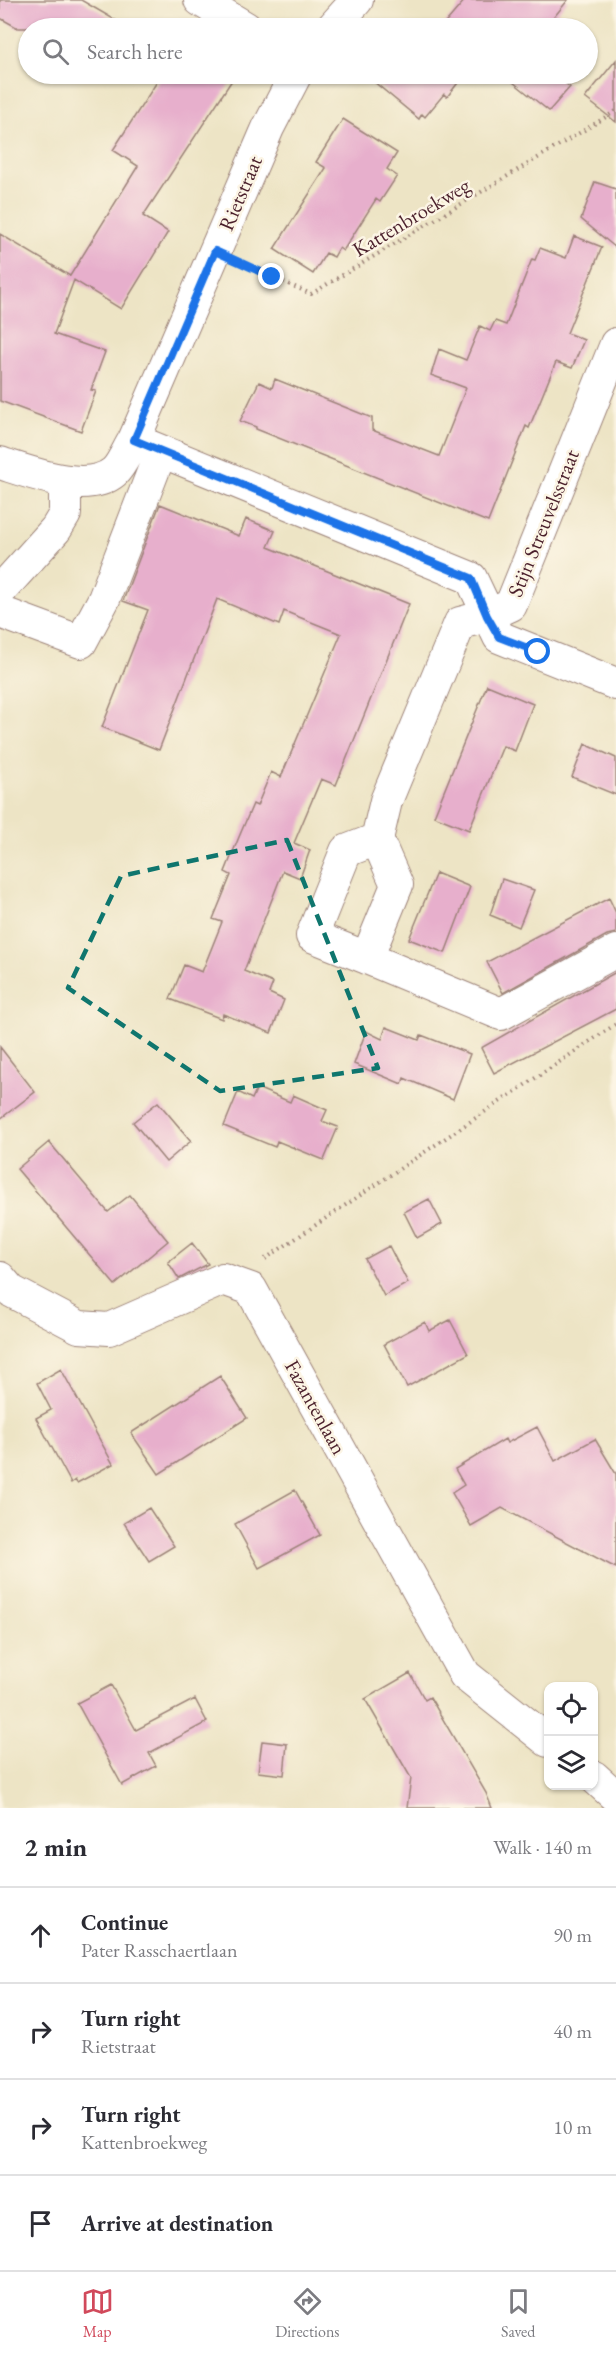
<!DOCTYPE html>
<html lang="en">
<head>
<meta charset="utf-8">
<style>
  body { margin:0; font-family:"EB Garamond",serif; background:#f2f2f3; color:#2b2b33 }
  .controls { position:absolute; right:18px; bottom:18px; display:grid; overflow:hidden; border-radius:12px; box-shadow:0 2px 4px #0004 }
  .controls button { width:54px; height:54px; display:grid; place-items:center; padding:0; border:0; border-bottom:2px solid #e1e1e2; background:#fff; color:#2b2b33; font:30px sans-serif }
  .stop { position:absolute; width:18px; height:18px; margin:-14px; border:4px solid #1a73e8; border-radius:50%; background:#fff }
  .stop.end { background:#1a73e8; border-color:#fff; box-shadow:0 2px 6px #0008 }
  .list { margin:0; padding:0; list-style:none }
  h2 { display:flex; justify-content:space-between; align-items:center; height:78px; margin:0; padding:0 24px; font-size:26px }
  h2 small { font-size:20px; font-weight:400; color:#7c7c81 }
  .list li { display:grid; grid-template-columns:39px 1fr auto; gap:18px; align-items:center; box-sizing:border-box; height:96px; padding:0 24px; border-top:2px solid #e1e1e2 }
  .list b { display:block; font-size:22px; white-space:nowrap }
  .list p { margin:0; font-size:20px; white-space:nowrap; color:#7c7c81 }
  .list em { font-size:20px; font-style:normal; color:#7c7c81 }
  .icon { flex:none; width:33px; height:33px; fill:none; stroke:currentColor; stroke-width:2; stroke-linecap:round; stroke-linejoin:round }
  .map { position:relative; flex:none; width:616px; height:1808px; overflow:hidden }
  .search { position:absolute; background:#fff; box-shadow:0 2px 4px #0004; left:18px; right:18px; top:18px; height:66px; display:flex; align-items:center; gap:15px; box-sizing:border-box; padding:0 21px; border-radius:33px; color:#7c7c81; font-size:22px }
  .sheet { height:462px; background:#fff }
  nav { display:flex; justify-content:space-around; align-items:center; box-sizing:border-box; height:84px; border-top:2px solid #e1e1e2; background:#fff; font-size:16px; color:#7c7c81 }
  nav a { display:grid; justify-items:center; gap:3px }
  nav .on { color:#d1495b }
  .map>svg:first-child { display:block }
  .building { fill:#e7afcc }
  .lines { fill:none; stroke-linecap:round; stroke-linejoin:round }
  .minor-casing { stroke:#9c8278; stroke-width:34 }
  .path { stroke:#9c8278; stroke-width:4; stroke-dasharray:1.5 4.5; stroke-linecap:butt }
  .minor { stroke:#fff; stroke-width:32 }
  .route { stroke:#1a73e8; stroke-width:8 }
  .marked { fill:none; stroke:#0f766e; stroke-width:4.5; stroke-dasharray:12 8; stroke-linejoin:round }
  .labels { text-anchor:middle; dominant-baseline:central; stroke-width:5; stroke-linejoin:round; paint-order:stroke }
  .street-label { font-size:21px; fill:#4a1f2b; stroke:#fcf5e5 }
</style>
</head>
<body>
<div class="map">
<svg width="616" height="1808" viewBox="0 0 616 1808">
  <rect width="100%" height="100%" fill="#fcf5e5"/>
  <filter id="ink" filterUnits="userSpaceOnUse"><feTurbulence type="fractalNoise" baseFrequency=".0167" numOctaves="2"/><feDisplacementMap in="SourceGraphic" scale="12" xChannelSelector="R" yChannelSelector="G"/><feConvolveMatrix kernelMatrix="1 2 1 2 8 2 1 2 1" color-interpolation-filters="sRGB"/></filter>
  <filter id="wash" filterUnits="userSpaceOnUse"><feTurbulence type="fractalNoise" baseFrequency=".008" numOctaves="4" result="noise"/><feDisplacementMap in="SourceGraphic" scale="24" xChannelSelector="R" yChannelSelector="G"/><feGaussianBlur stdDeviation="1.35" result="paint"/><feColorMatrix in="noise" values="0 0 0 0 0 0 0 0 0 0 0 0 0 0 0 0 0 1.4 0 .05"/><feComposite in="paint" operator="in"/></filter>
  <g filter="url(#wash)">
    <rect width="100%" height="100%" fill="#ede4c5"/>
    <g id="blocks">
      <!-- building -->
      <path class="building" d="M0,0H81L129,28H18L0,18Z
        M465,0H568L545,28H441Z
        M616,60V122L585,98Z
        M162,74H236L143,216L168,232L121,309L74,280L54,334L105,352L91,390L96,391L81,431L0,401V234L70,276L138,166L113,150Z
        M369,74H462L464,75L447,97L444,94L425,117L422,114L419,119L367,76Z
        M503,74H553L570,87L549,111Z
        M343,119L397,153L387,169L397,176L380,202L376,199L343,251L339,248L334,257L326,253L313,274L274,249L326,168L316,162Z
        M595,182L616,189V248L581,219Z
        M574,236L602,247L567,333L584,340L572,368L556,362L529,428L526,426L488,522L256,429V427L240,421L259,382L272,388L275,379L372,418V430L439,456L466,388L431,375L439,349L466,360L480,326L490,331L495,321L506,325L532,259L535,260L540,248L566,258Z
        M160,504L239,536L246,519L275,531L268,547L409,604L336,785L321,779L294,843L310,850L300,878L283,871L244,971L273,983L269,993L284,1000L271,1033L223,1014L222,1019L170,999L184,965L202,972L222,922L213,919L231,875L225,872L239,837L253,804L257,806L271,772L281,777L341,634L284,611L279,625L217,599L159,750L102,727L148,610L123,601Z
        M487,685L533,704L515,751L503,746L469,830L434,816Z
        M585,744L616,758V795L572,777Z
        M436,873L470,887L445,953L409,939Z
        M502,879L534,890L519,927L490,915Z
        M609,898L616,913V933L607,935L503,993L487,962Z
        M616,972V1009L494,1073L481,1048Z
        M386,1027L419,1040L421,1035L470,1054L453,1099L404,1078L402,1084L354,1064L366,1031L382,1039Z
        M0,1047L35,1092L0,1119Z
        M257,1088L290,1102L293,1095L327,1110L322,1121L338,1127L324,1160L277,1141L275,1147L224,1126L238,1092L252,1099Z
        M158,1102L191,1141L166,1162L133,1122Z
        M49,1142L108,1212L130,1195L168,1241L115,1285L17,1169Z
        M429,1199L442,1224L417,1238L404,1212Z
        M192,1243L208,1264L179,1279L168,1262Z
        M389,1246L408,1283L384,1296L365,1259Z
        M450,1320L468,1354L407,1387L384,1344L425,1322L429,1331Z
        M61,1369L113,1464L77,1483L75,1480L71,1483L36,1418L51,1410L37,1383Z
        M220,1376L247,1418L159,1474L131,1433Z
        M537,1427L555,1461L595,1439L616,1474V1568L502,1508L471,1526L452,1493L464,1485L455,1469L505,1439L507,1443Z
        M295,1490L320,1535L259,1568L235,1524Z
        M149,1508L174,1546L149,1561L124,1523Z
        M410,1673L425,1700L430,1697L486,1793L492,1808H407L411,1778L365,1699Z
        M111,1685L136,1730L195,1699L207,1722L149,1753L156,1766L122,1785L77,1703Z
        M262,1741L287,1744L284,1775L258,1772Z"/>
    </g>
  </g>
  <g filter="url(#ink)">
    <use href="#blocks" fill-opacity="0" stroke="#9c8278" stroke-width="1.5"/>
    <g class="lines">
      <!-- minor casing -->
      <g class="minor-casing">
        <path id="minor" d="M200,0L246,28
          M332,28L357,0
          M134,440L471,578L499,637L616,684
          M0,463C29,472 87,495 114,472C122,465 128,449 134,440L268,128L296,74
          M0,591L56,529L65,514V482
          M0,612L81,642L104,599L161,451
          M377,839L346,851L312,936L367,958L397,885L377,839L386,801L460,623L487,616L511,605L616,344
          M367,958L501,1014L616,951
          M0,1278L11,1291L79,1327L109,1329L223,1279L251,1289L465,1675L548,1741
          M594,1777L616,1797"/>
      </g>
      <!-- path -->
      <path class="path" d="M245,265L311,294L616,111
        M265,1259L616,1024"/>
      <!-- minor -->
      <use href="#minor" class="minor"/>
    </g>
  </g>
  <g class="lines" filter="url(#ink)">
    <!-- route -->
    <path class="route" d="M272,277L215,251L134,440L471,578L487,616L499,637L538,652"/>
  </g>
  <!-- marked area -->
  <path class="marked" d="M287,840L378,1068L220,1091L68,988L121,876Z"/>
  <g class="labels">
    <!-- street labels -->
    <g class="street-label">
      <text transform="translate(240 193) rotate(-67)">Rietstraat</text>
      <text transform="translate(411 217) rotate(-31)">Kattenbroekweg</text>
      <text transform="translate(543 523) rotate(-68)">Stijn Streuvelsstraat</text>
      <text transform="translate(316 1407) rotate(61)">Fazantenlaan</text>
    </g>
  </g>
</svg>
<div class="controls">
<button><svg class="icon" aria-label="locate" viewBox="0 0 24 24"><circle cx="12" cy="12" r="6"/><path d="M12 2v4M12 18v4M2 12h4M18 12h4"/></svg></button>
<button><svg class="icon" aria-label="layers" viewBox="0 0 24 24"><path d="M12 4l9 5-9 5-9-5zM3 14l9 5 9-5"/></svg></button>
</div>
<div class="stop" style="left:538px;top:652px"></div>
<div class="stop end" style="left:272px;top:277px"></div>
<div class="search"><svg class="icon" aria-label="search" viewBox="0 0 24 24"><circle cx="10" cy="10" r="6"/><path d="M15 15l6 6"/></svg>Search here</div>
</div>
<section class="sheet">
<h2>2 min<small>Walk · 140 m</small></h2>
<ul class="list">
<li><svg class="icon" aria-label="ahead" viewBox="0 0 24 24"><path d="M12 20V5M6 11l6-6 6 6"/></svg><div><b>Continue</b><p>Pater Rasschaertlaan</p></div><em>90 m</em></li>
<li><svg class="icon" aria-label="right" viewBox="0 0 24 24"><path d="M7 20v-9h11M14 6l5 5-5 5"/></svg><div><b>Turn right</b><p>Rietstraat</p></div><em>40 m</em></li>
<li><svg class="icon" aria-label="right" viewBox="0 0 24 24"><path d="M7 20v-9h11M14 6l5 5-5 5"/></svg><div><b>Turn right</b><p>Kattenbroekweg</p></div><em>10 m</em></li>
<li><svg class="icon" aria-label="arrive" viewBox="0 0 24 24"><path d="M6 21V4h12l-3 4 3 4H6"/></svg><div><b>Arrive at destination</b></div></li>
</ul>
</section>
<nav>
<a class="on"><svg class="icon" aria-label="map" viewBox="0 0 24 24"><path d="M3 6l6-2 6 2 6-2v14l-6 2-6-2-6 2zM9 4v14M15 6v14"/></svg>Map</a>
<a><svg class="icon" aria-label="directions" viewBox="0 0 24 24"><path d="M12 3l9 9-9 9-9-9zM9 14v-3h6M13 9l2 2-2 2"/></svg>Directions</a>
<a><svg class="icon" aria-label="saved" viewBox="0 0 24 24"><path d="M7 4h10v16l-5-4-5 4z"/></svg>Saved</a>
</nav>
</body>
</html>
